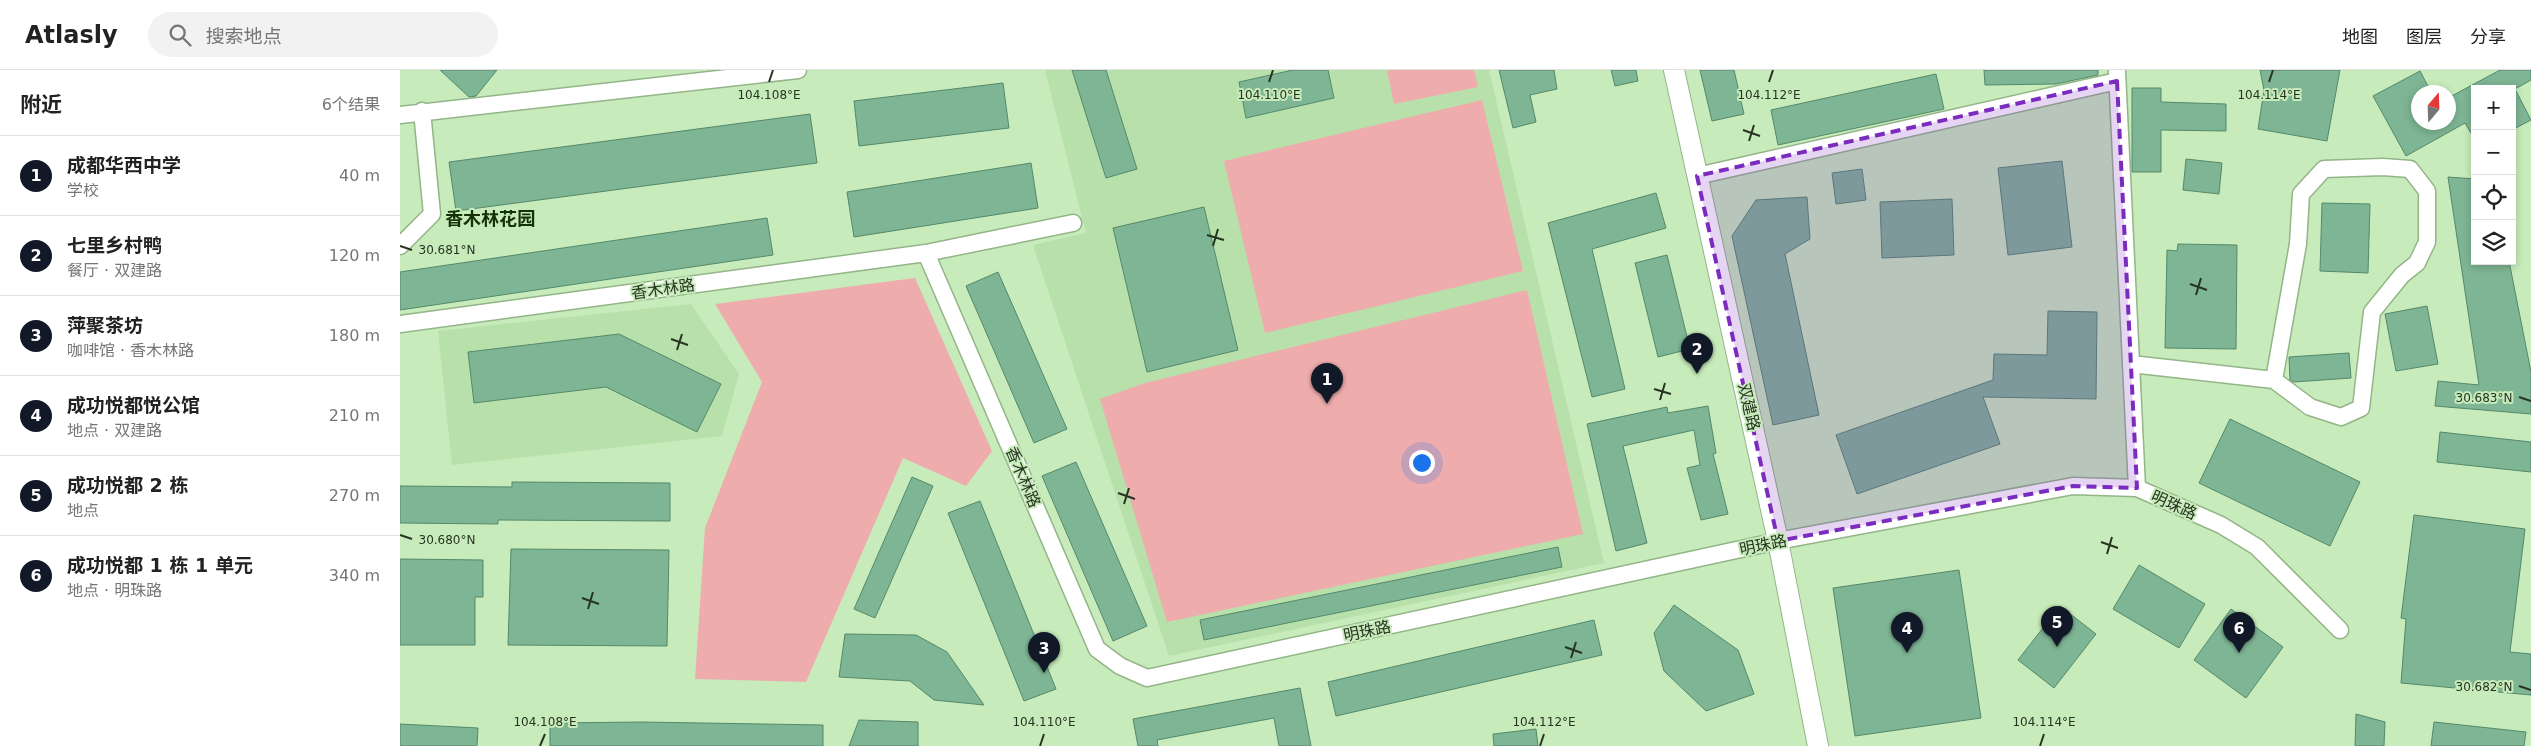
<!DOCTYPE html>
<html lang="zh">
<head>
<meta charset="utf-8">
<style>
  body { margin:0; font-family:"DejaVu Sans","Noto Sans SC",sans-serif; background:#f2f2f2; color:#222 }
  .controls { position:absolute; right:15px; top:15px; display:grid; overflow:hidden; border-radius:0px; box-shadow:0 2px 8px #0003 }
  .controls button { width:45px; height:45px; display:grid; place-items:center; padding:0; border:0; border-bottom:1px solid #e0e0e0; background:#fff; color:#222; font:25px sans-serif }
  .compass { position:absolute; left:2011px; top:15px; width:45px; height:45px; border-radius:50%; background:#fff; box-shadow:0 2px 8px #0003; rotate:19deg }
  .you { position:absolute; left:1021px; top:392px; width:18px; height:18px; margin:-12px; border:4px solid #fff; border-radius:50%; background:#1a73e8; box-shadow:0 0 0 8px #1a73e833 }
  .badge { display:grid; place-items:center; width:32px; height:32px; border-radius:50%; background:#111827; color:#fff; font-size:16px; font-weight:700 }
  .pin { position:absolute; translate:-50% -41px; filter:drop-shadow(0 1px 2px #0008) }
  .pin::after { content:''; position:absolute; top:26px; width:18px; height:15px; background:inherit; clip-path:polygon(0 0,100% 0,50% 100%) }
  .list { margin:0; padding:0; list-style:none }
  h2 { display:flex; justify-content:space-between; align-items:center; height:65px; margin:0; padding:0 20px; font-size:21px }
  h2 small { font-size:16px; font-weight:400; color:#767676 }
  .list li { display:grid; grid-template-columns:32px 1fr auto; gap:15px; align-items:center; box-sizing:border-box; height:80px; padding:0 20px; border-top:1px solid #e0e0e0 }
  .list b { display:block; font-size:19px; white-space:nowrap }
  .list p { margin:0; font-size:16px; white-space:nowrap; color:#767676 }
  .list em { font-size:16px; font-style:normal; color:#767676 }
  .icon { flex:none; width:28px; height:28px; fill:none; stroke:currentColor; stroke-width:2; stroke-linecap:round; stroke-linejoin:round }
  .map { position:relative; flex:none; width:2131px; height:676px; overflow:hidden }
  header { display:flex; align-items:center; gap:30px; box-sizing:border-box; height:70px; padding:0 25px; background:#fff; border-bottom:1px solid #e0e0e0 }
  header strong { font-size:24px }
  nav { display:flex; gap:28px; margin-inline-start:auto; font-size:18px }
  .search { width:350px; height:45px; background:#f2f2f2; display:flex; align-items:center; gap:12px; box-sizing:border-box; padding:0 18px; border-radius:28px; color:#767676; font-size:19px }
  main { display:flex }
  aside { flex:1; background:#fff }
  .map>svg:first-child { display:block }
  .built { fill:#b8e0aa }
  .green { fill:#efacad }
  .building { fill:#7eb594; stroke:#54896a }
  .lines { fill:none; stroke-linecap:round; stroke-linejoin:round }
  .minor-casing { stroke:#93b587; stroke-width:19 }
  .tertiary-casing { stroke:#93b587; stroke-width:22 }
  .minor { stroke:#fff; stroke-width:16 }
  .tertiary { stroke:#fff; stroke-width:20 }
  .marked { fill:#7b2cbf; fill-opacity:0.2; stroke:#7b2cbf; stroke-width:4; stroke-dasharray:10 6; stroke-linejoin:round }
  .ticks { fill:none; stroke:#273422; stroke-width:2 }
  .labels { text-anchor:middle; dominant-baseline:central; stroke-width:4; stroke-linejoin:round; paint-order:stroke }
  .street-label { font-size:16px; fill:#273422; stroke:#c7ebba }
  .neighbourhood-label { font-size:18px; font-weight:bold; fill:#143108; stroke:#c7ebba }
  .ticks-label { font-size:12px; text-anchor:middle; fill:#273422; stroke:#c7ebba; stroke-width:4; stroke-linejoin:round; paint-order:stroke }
</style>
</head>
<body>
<header>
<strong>Atlasly</strong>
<div class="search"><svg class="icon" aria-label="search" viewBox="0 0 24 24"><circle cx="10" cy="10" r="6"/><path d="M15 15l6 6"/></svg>搜索地点</div>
<nav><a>地图</a><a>图层</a><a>分享</a></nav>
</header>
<main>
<aside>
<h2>附近<small>6个结果</small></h2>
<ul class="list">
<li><span class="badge">1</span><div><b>成都华西中学</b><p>学校</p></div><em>40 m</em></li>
<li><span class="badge">2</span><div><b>七里乡村鸭</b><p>餐厅 · 双建路</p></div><em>120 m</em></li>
<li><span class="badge">3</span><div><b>萍聚茶坊</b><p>咖啡馆 · 香木林路</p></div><em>180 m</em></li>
<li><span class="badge">4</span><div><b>成功悦都悦公馆</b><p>地点 · 双建路</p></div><em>210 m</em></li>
<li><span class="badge">5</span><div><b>成功悦都 2 栋</b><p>地点</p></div><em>270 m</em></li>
<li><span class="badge">6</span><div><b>成功悦都 1 栋 1 单元</b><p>地点 · 明珠路</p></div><em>340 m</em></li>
</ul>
</aside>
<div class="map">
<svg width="2131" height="676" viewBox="0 0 2131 676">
  <rect width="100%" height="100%" fill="#c7ebba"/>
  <!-- built -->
  <path class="built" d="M645,0H1089L1204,493L769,586L633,175L686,163Z
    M291,234L339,304L322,366L52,395L38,261Z"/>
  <!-- green -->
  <path class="green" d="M987,0H1074L1078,17L994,34Z
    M1082,30L1123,201L865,263L824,91Z
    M515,208L592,381L566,416L503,388L406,612L295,609L305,458L362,312L315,234Z
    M1127,220L1183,464L767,552L700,329L745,313Z"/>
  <!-- building -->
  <path class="building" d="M40,0H97L76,26L69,27Z
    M672,0H706L737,99L706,108Z
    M893,0H928L934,28L846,48L839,12Z
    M1099,0H1154L1157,19L1130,25L1136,52L1113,58Z
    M1211,0H1236L1238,11L1215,16Z
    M1300,0H1334L1344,44L1312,51Z
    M1584,0H1698V5L1656,14L1585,15Z
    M1860,0H1940L1927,71L1858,59L1864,20Z
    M2100,0H2131V10L2115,19L2131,50L2112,60V19H2075V70L2065,53L2006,86L1973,26L2020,1L2031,22H2018V52H2048V28Z
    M1536,4L1544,39L1378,75L1371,40Z
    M603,13L609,58L459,76L454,31Z
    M1732,18H1761V32L1826,34V61L1761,60V102H1732Z
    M410,44L417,93L56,141L49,92Z
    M1786,89L1822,93L1819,124L1783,120Z
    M1662,91L1672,177L1608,185L1598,98Z
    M631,93L638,138L454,167L447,122Z
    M1462,99L1466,130L1436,134L1432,103Z
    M2048,107L2075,109V191H2109L2131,302V344L2035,336L2038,311L2079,315Z
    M1256,123L1266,158L1192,179L1225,319L1192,327L1148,153Z
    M1407,127L1410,169L1385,184L1419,345L1373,355L1332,166L1356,130Z
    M1552,129L1554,185L1482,188L1480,132Z
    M1922,133L1970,134L1968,203L1920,201Z
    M804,137L838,280L747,302L713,158Z
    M367,148L373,185L0,240V202Z
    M1778,174L1837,175L1836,279L1765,278L1767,180L1777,181Z
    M1267,185L1290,279L1258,287L1235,193Z
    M598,202L667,359L634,373L566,216Z
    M2027,236L2038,294L1996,301L1985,244Z
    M1648,241L1697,242L1696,329L1583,327L1600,374L1457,424L1436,365L1593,310L1594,284L1647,285Z
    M219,264L321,314L297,362L206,317L74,333L68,282Z
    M1949,283L1951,308L1894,312L1890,310L1889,287Z
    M1308,336L1316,383L1313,384L1328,444L1301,450L1287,398L1300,395L1294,360L1223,376L1247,473L1216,481L1187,354L1267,337L1268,343Z
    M1830,349L1960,412L1930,476L1799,413Z
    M2040,362L2131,372V402L2037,392Z
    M676,392L747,556L713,571L642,406Z
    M512,407L533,416L475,548L454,539Z
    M112,412L270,413V451L98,450V454L0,453V416L112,417Z
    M580,431L656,619L624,631L548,443Z
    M2014,445L2125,459L2110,582L2131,584V625L2001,613L2006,549L2001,548Z
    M1158,477L1162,497L804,570L800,550Z
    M111,479L269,480L267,576L108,575Z
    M0,489L83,490V527H75V575H0Z
    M1739,495L1805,534L1779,578L1713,539Z
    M1559,500L1581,648L1455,666L1433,518Z
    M1274,535L1338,580L1354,624L1306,641L1264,601L1254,563Z
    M1660,536L1696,564L1654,618L1618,590Z
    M1831,539L1883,577L1846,628L1794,590Z
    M1194,550L1202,585L936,646L928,612Z
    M445,564L516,565L547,582L584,635L534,630L510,611L439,607Z
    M900,618L911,676H879L874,648L757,670L758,676H738L733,649Z
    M1956,644L1985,652L1984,676H1955Z
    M459,650L518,652V676H449Z
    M242,652L423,655V676H150V653Z
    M2034,652L2126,662L2124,676H2031Z
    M0,654L78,658L77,676H0Z
    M1136,659L1138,676H1094L1093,664Z"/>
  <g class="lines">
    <!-- minor casing -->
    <g class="minor-casing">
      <path id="minor" d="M1717,2L1737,418
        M0,45L398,0
        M1983,97L2010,99L2027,121V172L2017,193L2002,205L1972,242L1961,338L1941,347L1910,337L1874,310L1898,174L1901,124L1924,99Z
        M1297,106L1717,11
        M0,176L32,144L22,41
        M526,183L697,579L720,596L747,608L1378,471L1673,416L1737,418L1821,455L1857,477L1940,560
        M0,254L526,183L673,153
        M1731,294L1874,310"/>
    </g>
    <!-- tertiary casing -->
    <g class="tertiary-casing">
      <path id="tertiary" d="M1274,0L1378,471L1418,676"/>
    </g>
    <!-- minor -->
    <use href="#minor" class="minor"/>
    <!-- tertiary -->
    <use href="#tertiary" class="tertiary"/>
  </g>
  <!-- marked area -->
  <path class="marked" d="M1717,11L1737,418L1673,416L1378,471L1297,106Z"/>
  <!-- ticks -->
  <path class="ticks" d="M369,12L373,0M869,12L873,0M1369,12L1373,0M1869,12L1873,0M1343,60L1360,66M1349,71L1354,55M807,165L824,170M0,176L12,180M813,176L818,159M1790,214L1807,220M1796,225L1801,208M271,269L288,275M277,280L282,264M1254,319L1271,324M2119,327L2131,331M1260,330L1265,313M718,423L735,429M724,434L729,418M0,465L12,469M1701,472L1718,478M1707,484L1712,467M182,528L199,534M188,539L193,522M1165,577L1182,583M1171,588L1176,572M2119,616L2131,620M140,676L145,664M640,676L644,664M1140,676L1144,664M1640,676L1644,664"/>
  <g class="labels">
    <!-- street labels -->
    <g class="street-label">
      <text transform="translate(263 219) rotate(-8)">香木林路</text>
      <text transform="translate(1349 337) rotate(77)">双建路</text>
      <text transform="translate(623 407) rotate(67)">香木林路</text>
      <text transform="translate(1774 435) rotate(24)">明珠路</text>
      <text transform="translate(1363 475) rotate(-12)">明珠路</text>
      <text transform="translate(967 561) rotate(-12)">明珠路</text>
    </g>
    <!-- neighbourhood labels -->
    <g class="neighbourhood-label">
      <text x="90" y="148">香木林花园</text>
    </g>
  </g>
  <g class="ticks-label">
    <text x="869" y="29">104.110°E</text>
    <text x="1369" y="29">104.112°E</text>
    <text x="369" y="29">104.108°E</text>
    <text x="1869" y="29">104.114°E</text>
    <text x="47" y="184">30.681°N</text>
    <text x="2084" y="332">30.683°N</text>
    <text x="47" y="474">30.680°N</text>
    <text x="2084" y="621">30.682°N</text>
    <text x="145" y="656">104.108°E</text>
    <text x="644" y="656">104.110°E</text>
    <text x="1144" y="656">104.112°E</text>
    <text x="1644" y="656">104.114°E</text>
  </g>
</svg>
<div class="controls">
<button>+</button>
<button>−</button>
<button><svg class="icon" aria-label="locate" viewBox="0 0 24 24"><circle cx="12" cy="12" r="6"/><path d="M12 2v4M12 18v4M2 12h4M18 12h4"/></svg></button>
<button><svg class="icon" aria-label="layers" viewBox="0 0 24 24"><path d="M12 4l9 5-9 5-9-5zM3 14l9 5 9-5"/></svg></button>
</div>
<svg class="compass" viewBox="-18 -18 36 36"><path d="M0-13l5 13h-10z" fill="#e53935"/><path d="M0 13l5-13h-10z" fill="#767676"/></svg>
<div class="you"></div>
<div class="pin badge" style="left:927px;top:334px">1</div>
<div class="pin badge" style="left:1297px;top:304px">2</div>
<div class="pin badge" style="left:644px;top:603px">3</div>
<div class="pin badge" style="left:1507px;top:583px">4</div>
<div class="pin badge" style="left:1657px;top:577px">5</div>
<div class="pin badge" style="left:1839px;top:583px">6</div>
</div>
</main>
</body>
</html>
